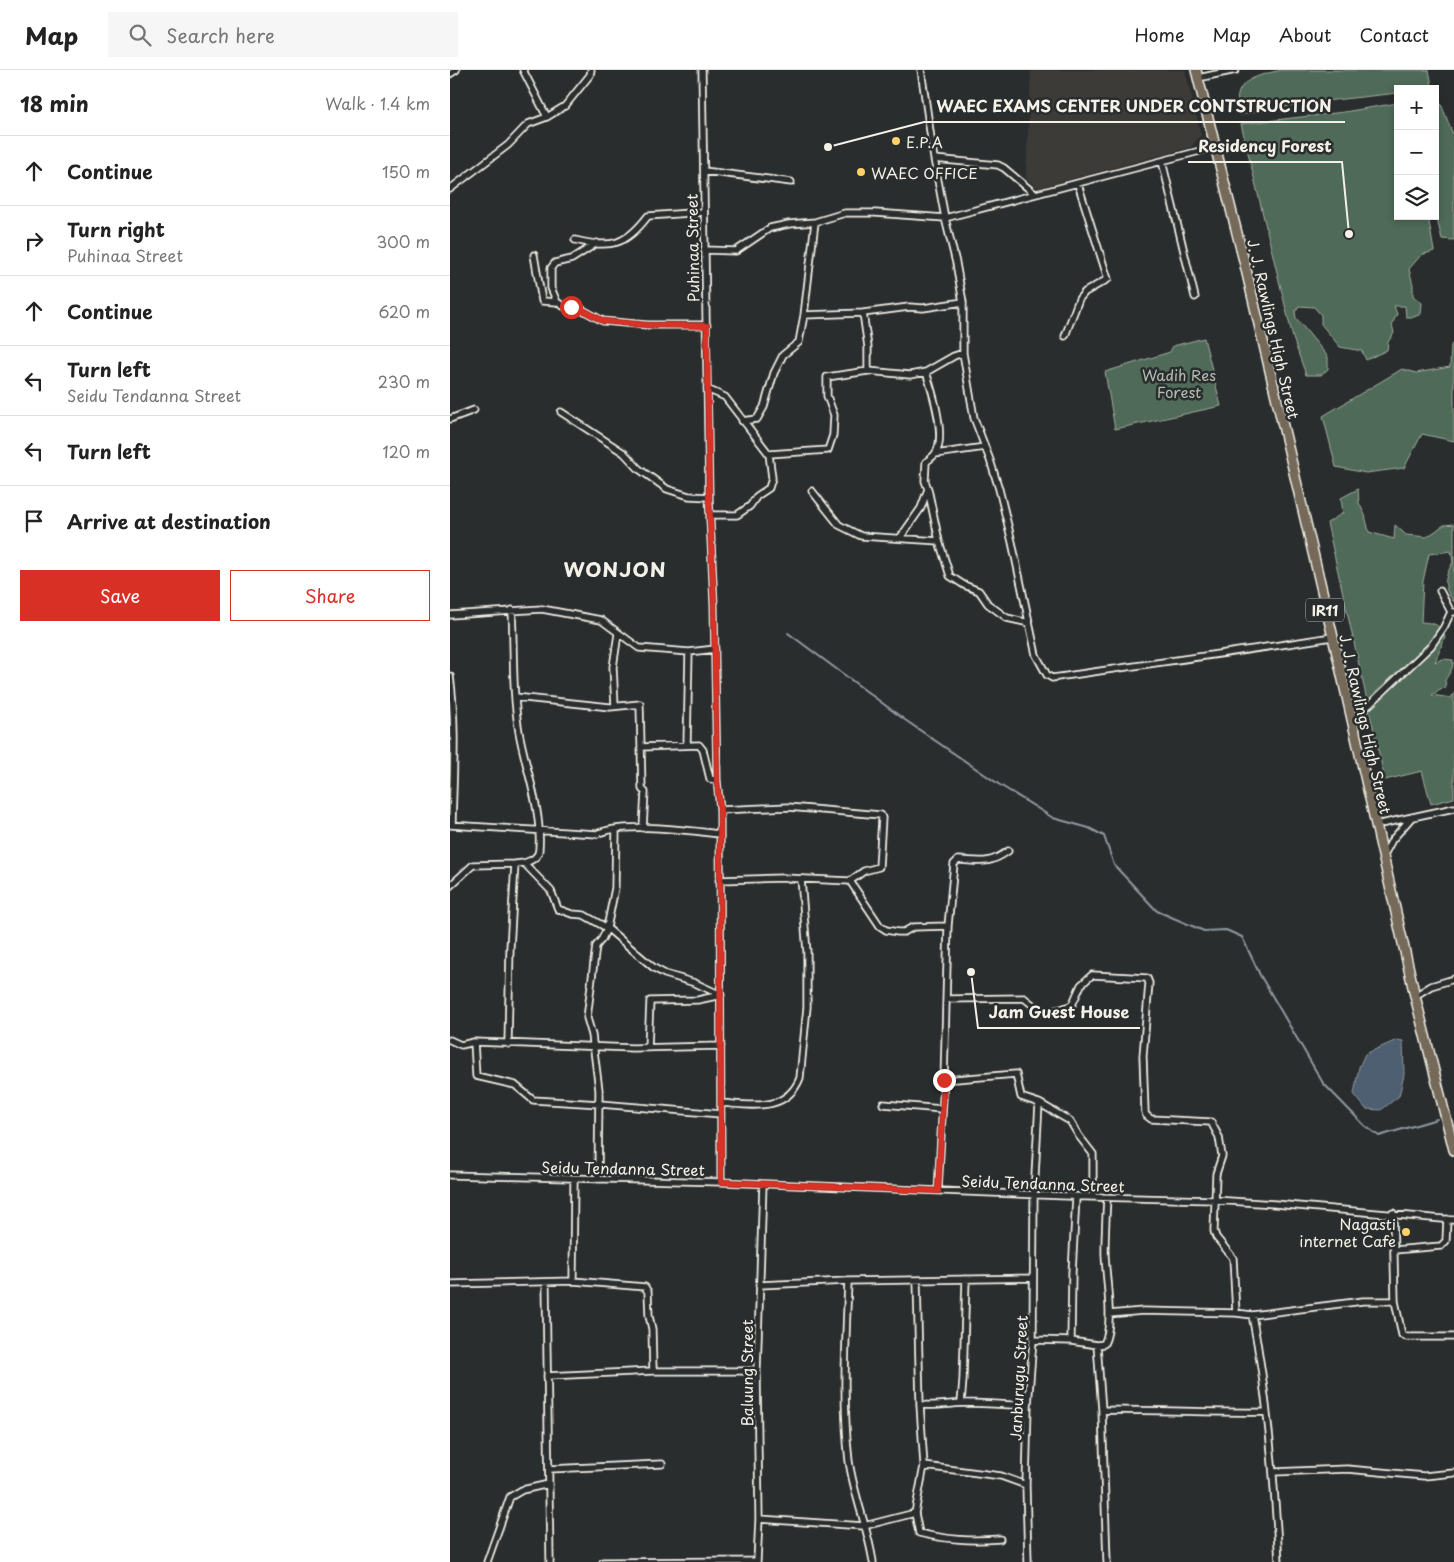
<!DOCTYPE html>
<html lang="en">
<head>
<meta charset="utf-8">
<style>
  body { margin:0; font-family:"Playpen Sans",sans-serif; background:#f6f6f6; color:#222 }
  .controls { position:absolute; right:15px; top:15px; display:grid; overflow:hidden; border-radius:0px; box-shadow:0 2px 8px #0003 }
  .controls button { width:45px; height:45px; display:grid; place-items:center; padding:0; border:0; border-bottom:1px solid #e0e0e0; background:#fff; color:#222; font:25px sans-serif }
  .stop { position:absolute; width:15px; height:15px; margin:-11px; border:4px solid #d93025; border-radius:50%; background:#fff }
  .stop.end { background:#d93025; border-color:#fff; box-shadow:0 1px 5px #0008 }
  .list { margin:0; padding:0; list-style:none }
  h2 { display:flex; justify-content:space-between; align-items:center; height:65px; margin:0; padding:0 20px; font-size:21px }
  h2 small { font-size:16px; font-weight:400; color:#767676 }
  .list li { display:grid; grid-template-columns:32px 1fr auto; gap:15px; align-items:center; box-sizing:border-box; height:70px; padding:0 20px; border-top:1px solid #e0e0e0 }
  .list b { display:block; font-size:19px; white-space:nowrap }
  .list p { margin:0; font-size:16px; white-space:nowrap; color:#767676 }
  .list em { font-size:16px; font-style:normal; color:#767676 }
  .actions { display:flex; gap:10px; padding:15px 20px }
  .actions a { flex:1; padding:11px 0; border:1px solid #d93025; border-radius:0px; text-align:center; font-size:18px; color:#d93025 }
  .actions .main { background:#d93025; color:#fff }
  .icon { flex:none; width:28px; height:28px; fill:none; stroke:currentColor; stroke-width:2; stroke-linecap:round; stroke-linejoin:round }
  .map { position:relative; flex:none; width:1004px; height:1492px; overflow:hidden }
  header { display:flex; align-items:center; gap:30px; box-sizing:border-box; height:70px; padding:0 25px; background:#fff; border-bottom:1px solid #e0e0e0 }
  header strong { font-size:24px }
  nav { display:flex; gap:28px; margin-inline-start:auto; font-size:18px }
  .search { width:350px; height:45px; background:#f6f6f6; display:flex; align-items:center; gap:12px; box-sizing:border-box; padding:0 18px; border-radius:0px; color:#767676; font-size:19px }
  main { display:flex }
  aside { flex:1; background:#fff }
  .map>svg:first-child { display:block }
  .built { fill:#3e3b39 }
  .green { fill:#506a59; stroke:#a2aea0 }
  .water { fill:#4e5f70; stroke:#9099a0 }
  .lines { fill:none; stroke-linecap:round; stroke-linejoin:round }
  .stream { stroke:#9099a0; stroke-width:2 }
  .minor-casing { stroke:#f4f1e8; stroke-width:9 }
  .primary-casing { stroke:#f4f1e8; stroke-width:12 }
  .minor { stroke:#2a2d2e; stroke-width:5.5 }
  .primary { stroke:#746a5a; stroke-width:9 }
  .route { stroke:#d93025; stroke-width:6 }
  .poi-dot { fill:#ffd166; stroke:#2a2d2e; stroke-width:2 }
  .labels { text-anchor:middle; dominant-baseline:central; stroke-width:5; stroke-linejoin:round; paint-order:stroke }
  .shield { fill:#2a2d2e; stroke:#b7b6b0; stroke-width:1 }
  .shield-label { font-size:14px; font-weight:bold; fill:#f4f1e8 }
  .poi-label { font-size:15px; fill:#f4f1e8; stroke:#2a2d2e; text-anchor:start }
  .street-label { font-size:15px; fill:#f4f1e8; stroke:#2a2d2e }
  .park-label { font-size:15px; fill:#b2bbaf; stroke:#2a2d2e }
  .district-label { font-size:20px; font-weight:bold; letter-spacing:1px; fill:#f4f1e8; stroke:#2a2d2e }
  .leader { fill:none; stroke:#f4f1e8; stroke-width:2 }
  .callout-dot { fill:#f4f1e8; stroke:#2a2d2e; stroke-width:2 }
  .callout-label { font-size:16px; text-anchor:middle; font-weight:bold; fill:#f4f1e8; stroke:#2a2d2e; stroke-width:5; stroke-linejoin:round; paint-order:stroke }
</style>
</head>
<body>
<header>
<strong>Map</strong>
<div class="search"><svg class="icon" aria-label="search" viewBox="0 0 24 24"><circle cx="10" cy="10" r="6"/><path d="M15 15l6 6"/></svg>Search here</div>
<nav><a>Home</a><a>Map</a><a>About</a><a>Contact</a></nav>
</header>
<main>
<aside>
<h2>18 min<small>Walk · 1.4 km</small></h2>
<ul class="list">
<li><svg class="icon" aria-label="ahead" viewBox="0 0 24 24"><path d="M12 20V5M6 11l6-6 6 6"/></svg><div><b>Continue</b></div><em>150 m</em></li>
<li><svg class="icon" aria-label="right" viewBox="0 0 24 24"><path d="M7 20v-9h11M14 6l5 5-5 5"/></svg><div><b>Turn right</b><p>Puhinaa Street</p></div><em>300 m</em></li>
<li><svg class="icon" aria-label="ahead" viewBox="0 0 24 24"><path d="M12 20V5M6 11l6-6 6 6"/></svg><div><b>Continue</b></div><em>620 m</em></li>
<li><svg class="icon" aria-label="left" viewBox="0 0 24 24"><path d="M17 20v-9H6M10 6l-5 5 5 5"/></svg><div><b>Turn left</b><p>Seidu Tendanna Street</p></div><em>230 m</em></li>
<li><svg class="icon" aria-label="left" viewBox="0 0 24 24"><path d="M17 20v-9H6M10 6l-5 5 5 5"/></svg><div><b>Turn left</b></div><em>120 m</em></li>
<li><svg class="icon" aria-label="arrive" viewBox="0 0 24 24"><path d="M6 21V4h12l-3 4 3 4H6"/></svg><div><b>Arrive at destination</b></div></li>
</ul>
<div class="actions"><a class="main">Save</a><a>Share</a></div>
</aside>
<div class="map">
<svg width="1004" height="1492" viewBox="0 0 1004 1492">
  <rect width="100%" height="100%" fill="#2a2d2e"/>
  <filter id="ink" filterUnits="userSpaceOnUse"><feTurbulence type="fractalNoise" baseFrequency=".02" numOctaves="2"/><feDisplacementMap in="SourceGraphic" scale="10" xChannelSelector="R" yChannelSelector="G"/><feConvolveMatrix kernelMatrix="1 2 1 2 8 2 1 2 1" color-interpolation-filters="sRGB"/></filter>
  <g filter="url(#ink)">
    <!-- built -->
    <path class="built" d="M581,0H735L751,65L741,77L587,118L576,108Z"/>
    <!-- green -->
    <path class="green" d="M831,0H979L982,16L980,19H948V23L857,33L789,45C789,39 786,31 788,25C792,7 816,4 831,0Z
      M985,31L991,34L1004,67V170L992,169L985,142Z
      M948,33V146H978L984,181L971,185L959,199L963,215V226L972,233L971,244L964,247H956L955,236H944L947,244L942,254L944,263L938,272L937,280L916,290L912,281L890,277L871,254V245L864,237L849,236L845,242L846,248L878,287V299L871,305H856L843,268L791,54L894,42Z
      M754,268L771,336L665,359L655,302L720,282L723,276Z
      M1004,273V371L972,364L954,398L916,403L886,397L873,346L952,299L966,303L1000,297L1001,275Z
      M908,419L909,433L915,445L919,462L944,469L945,455L956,465L977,467L994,455L1004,454V532C992,517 994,508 1003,492L1001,481L979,484L973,511L971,552C984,553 990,554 995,567L985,592L992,589L1003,590C1004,598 999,604 995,610L996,618L990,619L982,625L1001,628L1004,623V728L981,734L972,701L935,710L877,453L893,443L891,428Z"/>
    <!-- water -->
    <path class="water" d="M947,970L953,971L954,1005L949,1026L931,1040L916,1039L904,1024L909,997L915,984Z"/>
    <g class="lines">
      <!-- stream -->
      <path class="stream" d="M338,563L455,650L550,715L603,748L639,758L654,766L664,795L707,841L754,861L776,860L792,867L810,905L873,1013L915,1056L929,1066L987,1049"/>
      <!-- minor casing -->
      <g class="minor-casing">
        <path id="minor" d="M73,0L97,47
          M252,0L259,427L264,535L267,710L270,740L271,1112
          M471,0L484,89L495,148L506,193L513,232V283L524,348L540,390L549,419L562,472L586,585L597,605L602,608C695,594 789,582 882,567
          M0,4L6,0
          M748,8L786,0
          M484,89L548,95L554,98L585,124
          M712,91L745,227
          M254,101L341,112
          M0,119L58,75L78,54L97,47L115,36L140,5L141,0
          M125,170C161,179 176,175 198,146L254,142
          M254,180L286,181L320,158L339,154L365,152L395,143H425L495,148L765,77
          M84,185L92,231L107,232L113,236L131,239L153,251L197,255H257
          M107,232L101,218V198L105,193L122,189L147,173
          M413,243L418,277V301
          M354,245L413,243L459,237L473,238L513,232
          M615,266L629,229L635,222L658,209L628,114
          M476,302C482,320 497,368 485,384C483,387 478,390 476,392L475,411L478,419L489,471L500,506L514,515L529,521L538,534L557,548L579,553
          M257,319L275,327L319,384L322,408L319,418L307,426L300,436L287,445H260
          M111,342L174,383L189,399L217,419L239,426L259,427
          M0,349L24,340
          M292,351L307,349L314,337L324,303L333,285L349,272L354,245L365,152
          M319,384L378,380L383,365L384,345L377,326V307L418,301L460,305L476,302L504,286L513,283
          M485,384L535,377
          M362,421L389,455L411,466L489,471
          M450,468L471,438L478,419
          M990,521L1001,542
          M62,540C64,581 62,622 69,662C76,701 92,739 89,779C89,787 81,791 74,793L101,821L108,839L122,844L134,845L157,858L204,898L215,904L245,913L271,925
          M0,545L92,539L151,550L189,578L239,582
          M0,606C7,655 3,706 2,755
          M65,627L160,637L190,634L192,719L195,722L193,758
          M165,636L163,597L168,564
          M902,651L981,576L994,557L1001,542H1004
          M237,675L239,582L265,579
          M191,677L249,675L253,680L260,709L267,710
          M270,740L338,737L431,745L432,748L429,797L414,801L400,811
          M0,755L147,764C173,751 240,761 270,764
          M926,755L1004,738
          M934,785L942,770L962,747
          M269,810L334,808L400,811L430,856L436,860L448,862H454L463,857L498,856
          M0,816L23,795L65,794
          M965,926L981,916L1004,909
          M496,929L574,928L593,943L612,939L622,935L631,915L642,905L697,908L699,913L693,986L695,1042L696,1045L701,1049L761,1052L769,1067L772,1086L766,1104L764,1161L766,1167L783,1188L786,1243L802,1245L913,1231H945
          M0,970L11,975L24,972L183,978L271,976
          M24,972L26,1006L65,1015L83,1030L150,1034L271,1044
          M58,974L60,878L65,794L74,793
          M198,978L200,931L248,930L271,925
          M494,1010L566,1004L571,1027L589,1033L620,1051L629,1066L643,1084V1127
          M271,1033C301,1035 336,1043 350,1008L357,937V882L351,809
          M433,1034L492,1039
          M0,1105L271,1112L643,1127L764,1130L825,1134L1004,1150
          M148,1109L149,1020L142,965L137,948L146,876L152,869L157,858L165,818L166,759
          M488,1121L494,1010L498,856L504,794L508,790C530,791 539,795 558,781
          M943,1143L945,1231L952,1265L957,1267H1004
          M944,1180L991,1176L996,1171L997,1149
          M123,1211L124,1110
          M398,1211C396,1270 392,1333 399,1391C404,1426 418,1458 423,1492
          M96,1213L100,1492
          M0,1214L123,1211L195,1217L198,1222L199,1246L202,1259L203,1301
          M309,1215L398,1211L583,1208
          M659,1244L693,1241L786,1243
          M802,1245C818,1326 824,1409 829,1492
          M583,1270L621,1271L622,1203L626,1127
          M621,1271L647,1275L652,1340C707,1340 761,1343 816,1342
          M647,1275L654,1274C665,1253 655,1206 655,1182C655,1164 656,1146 657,1128
          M97,1306L203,1301H307
          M511,1333L513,1310L516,1209
          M470,1335C486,1336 499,1334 514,1333C536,1333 557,1335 578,1336
          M652,1340L657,1492
          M474,1396L551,1406L576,1415
          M99,1399L212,1394
          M824,1402L897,1399L974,1406L1004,1403
          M465,1443L469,1463C498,1470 521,1471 550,1469
          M309,1449L414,1456L465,1443L474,1396L470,1335L467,1210
          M37,1492L60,1427L72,1420L99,1414
          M153,1492L307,1491
          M307,1492L309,1449L307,1301L313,1114
          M578,1492L576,1415L578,1336L583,1270L584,1124L589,1033"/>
      </g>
      <!-- primary casing -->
      <g class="primary-casing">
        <path id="primary" d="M746,0L794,191L891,601L965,926L1004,1080"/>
      </g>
      <!-- minor -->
      <use href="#minor" class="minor"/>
      <!-- primary -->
      <use href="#primary" class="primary"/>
    </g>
  </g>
  <g class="lines" filter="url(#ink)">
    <!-- route -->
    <path class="route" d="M121,237L131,239L153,251L197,255L257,256L259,427L264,536L267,710L270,740L271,1112L488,1121L494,1010"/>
  </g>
  <!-- markers -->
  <g class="poi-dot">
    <circle cx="446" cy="71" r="5"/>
    <circle cx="411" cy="102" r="5"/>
    <circle cx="956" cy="1162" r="5"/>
  </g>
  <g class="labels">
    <!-- shield labels -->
    <rect class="shield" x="856" y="528.5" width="38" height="23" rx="4"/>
    <g class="shield-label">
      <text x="875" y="540">IR11</text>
    </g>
    <!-- poi labels -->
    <g class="poi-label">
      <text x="456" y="71">E.P.A</text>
      <text x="421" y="102">WAEC OFFICE</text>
      <text x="946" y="1153" text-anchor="end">Nagasti<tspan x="946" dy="17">internet Cafe</tspan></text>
    </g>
    <!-- street labels -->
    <g class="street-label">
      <text transform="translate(242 178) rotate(-91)">Puhinaa Street</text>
      <text transform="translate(824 259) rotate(77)">J. J. Rawlings High Street</text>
      <text transform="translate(916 654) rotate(77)">J. J. Rawlings High Street</text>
      <text transform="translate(173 1098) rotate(1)">Seidu Tendanna Street</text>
      <text transform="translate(593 1113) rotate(2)">Seidu Tendanna Street</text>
      <text transform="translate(296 1303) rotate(-90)">Baluung Street</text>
      <text transform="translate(568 1308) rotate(-87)">Janburugu Street</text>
    </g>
    <!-- park labels -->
    <g class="park-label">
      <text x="729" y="304">Wadih Res<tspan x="729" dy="17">Forest</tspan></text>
    </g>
    <!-- district labels -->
    <g class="district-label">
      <text x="165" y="499">WONJON</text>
    </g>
  </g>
  <!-- callouts -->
  <path class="leader" d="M378 77L474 52H895M899 164L892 92H738M521 902L528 958H690"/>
  <g class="callout-dot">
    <circle cx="378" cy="77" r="5"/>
    <circle cx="899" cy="164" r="5"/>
    <circle cx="521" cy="902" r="5"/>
  </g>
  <g class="callout-label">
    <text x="684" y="42">WAEC EXAMS CENTER UNDER CONTSTRUCTION</text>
    <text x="815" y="82">Residency Forest</text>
    <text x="609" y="948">Jam Guest House</text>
  </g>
</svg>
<div class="controls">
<button>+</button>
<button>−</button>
<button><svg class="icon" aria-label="layers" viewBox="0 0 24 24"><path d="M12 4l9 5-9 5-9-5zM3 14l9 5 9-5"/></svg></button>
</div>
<div class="stop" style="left:121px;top:237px"></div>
<div class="stop end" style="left:494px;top:1010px"></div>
</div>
</main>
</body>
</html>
